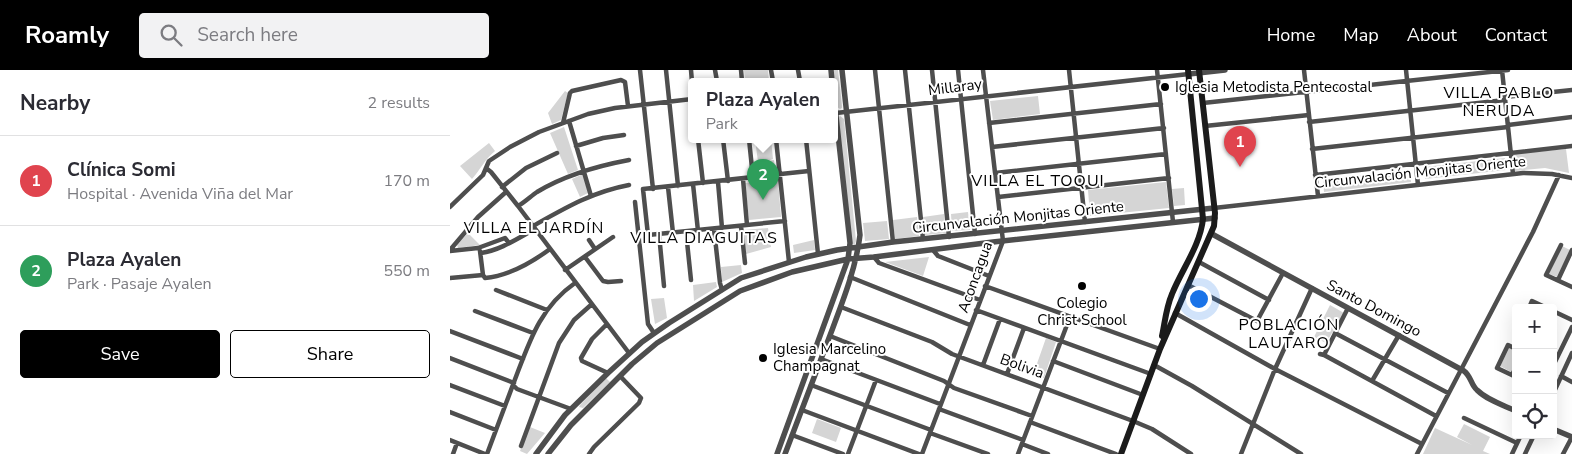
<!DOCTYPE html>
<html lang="en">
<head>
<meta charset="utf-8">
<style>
  body { margin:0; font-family:"Nunito Sans",sans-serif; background:#f2f2f3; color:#2b2b33 }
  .controls { position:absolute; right:15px; bottom:15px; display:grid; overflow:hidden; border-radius:5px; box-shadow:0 5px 20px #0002 }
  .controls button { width:45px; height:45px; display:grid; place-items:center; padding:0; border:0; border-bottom:1px solid #e1e1e2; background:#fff; color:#2b2b33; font:25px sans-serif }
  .you { position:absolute; left:748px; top:228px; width:18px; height:18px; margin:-12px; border:4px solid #fff; border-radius:50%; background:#1a73e8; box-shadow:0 0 0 8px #1a73e833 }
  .badge { display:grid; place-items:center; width:32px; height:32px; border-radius:50%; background:#000; color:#fff; font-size:16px; font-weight:700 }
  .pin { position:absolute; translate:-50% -41px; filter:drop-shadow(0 1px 2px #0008) }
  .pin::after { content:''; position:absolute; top:26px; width:18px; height:15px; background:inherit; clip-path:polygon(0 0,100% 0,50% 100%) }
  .popup { position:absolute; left:238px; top:8px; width:150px; height:65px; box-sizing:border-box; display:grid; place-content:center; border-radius:5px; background:#fff; filter:drop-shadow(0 1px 4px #0005); font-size:16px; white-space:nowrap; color:#7c7c81 }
  .popup b { font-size:19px; color:#2b2b33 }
  .popup::after { content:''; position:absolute; left:50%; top:100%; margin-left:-10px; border:10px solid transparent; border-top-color:#fff }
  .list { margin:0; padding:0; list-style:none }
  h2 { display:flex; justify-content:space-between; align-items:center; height:65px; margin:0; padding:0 20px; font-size:21px }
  h2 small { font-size:16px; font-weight:400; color:#7c7c81 }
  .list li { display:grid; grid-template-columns:32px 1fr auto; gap:15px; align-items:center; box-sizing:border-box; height:90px; padding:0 20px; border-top:1px solid #e1e1e2 }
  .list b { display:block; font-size:19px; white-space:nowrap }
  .list p { margin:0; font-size:16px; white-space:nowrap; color:#7c7c81 }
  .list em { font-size:16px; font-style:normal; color:#7c7c81 }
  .actions { display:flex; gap:10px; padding:15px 20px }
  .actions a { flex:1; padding:11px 0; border:1px solid #000; border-radius:5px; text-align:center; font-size:18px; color:#000 }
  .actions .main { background:#000; color:#fff }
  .icon { flex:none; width:28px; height:28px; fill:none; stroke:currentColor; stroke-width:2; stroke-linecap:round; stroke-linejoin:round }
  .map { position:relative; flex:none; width:1122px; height:384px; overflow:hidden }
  header { display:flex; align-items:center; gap:30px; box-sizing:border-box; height:70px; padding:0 25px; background:#000; color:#fff }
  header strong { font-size:24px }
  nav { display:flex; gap:28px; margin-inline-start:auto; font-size:18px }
  .search { width:350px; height:45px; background:#f2f2f3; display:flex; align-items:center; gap:12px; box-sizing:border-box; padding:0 18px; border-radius:5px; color:#7c7c81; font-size:19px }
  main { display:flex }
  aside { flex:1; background:#fff }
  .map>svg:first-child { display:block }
  .green { fill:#d5d5d5 }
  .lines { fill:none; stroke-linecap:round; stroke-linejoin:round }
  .minor { stroke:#4e4e4e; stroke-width:4.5 }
  .tertiary { stroke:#4e4e4e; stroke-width:5.5 }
  .secondary { stroke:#1b1b1b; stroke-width:6 }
  .poi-dot { fill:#000; stroke:#fff; stroke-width:2 }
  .labels { text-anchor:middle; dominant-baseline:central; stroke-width:4; stroke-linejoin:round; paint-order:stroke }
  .street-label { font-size:15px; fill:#000; stroke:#fff }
  .poi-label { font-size:15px; fill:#000; stroke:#fff; text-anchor:start }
  .neighbourhood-label { font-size:16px; letter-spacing:1px; fill:#000; stroke:#fff }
</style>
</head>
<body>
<header>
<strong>Roamly</strong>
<div class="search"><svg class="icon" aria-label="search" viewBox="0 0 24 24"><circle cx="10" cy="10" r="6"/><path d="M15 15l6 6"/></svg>Search here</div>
<nav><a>Home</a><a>Map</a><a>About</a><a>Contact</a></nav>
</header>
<main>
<aside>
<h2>Nearby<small>2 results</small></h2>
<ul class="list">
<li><span class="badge" style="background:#e0444e">1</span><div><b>Clínica Somi</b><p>Hospital · Avenida Viña del Mar</p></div><em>170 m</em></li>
<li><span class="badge" style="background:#2e9e5b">2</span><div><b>Plaza Ayalen</b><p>Park · Pasaje Ayalen</p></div><em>550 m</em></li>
</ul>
<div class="actions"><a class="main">Save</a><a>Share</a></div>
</aside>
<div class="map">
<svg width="1122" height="384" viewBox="0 0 1122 384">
  <rect width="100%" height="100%" fill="#fff"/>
  <!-- green -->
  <path class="green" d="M294,0H318L319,11H295Z
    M383,0H388L392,36V38L390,39L387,37Z
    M115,21L118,23L111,50L102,54L98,43Z
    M588,26L590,44L543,50L540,31Z
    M390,46L394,49L406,171L405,174H402L388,48Z
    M114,57L128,100L118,104L100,63Z
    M305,69H321L323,89L317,91L324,90L325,101L305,103L304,92H308Z
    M39,73L45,81C35,89 30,100 22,109L10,96Z
    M1116,79L1119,103L1095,98L1065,101L1063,84Z
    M1055,88L1056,100L975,109L974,97Z
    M960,100L961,112L874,122L873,110Z
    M133,104L138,123L130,127L122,109Z
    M328,110L331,147L299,150L295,113Z
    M716,112L719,138L640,146L638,120Z
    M734,118L735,135L724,136L722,119Z
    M518,142L520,160L502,161L501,144Z
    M494,144L496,163L475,165L473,147Z
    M467,147L469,166L445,169L443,150Z
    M437,151L439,169L415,171L413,153Z
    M318,158L321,177L296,184L293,160Z
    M18,163L30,175L8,178L7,175Z
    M364,170L365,180L344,183L343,175Z
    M1112,176L1120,180L1107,207L1099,204Z
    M479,187L473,206L435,192Z
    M291,195L292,203L272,212L271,197Z
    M266,212L267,217L244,231L243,215Z
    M214,228L217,248L205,254L201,229Z
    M880,235L894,243L876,273L864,267Z
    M596,268L606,272L594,308L583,305Z
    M1059,278L1066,281V291L1061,302L1050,296Z
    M156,308L160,312L133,338L129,337L130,335Z
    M367,349L391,358L386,372L362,363Z
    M1014,354L1040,367L1033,381L1040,384H973L985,358L1022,375L1007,367Z
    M80,357L95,363L77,384L70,381Z"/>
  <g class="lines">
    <!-- minor -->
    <path class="minor" d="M190,0L203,119
      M216,0L228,116
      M241,0L242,12
      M265,0L267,11
      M291,0L292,11
      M321,0L323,11
      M348,0L350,11
      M425,0L443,172
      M455,0L473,169
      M482,0L499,167
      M508,0L525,164
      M619,0L635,152
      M707,0L723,152
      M854,0L868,126
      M956,0L968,115
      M1052,0L1063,104
      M1055,27L1122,20
      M753,33L1058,0
      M386,43L739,4
      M119,51L141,126
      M859,52L1055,30
      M113,53L120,23L122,21L171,10L175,12L178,36
      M539,53L711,34
      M1058,55L1122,47
      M755,56L859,45
      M248,69L253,113
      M273,69L278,111
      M299,69L303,108
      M326,69L339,192
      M356,69L368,184
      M126,76L153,68L174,65
      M542,77L714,58
      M862,79L1058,57
      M36,98L41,102L68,136L179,283
      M545,103L716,84
      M865,105L1122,76
      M293,109L297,155
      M268,112L272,158
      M243,114L248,161
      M52,117L76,98L107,83
      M218,117L223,163
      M548,127L719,108
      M185,132L198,254L204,263
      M68,136C75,132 81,126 87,122C115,105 147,96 179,90
      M0,137L33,105L39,91L60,77L89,62L138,44L165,38L242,29
      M764,138L1073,103L1102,104L1122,108
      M335,151L198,165L193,119L359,101
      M83,156C115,138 142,122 179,115
      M291,156L295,193
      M264,159L270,213L272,220
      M236,162L241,210
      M209,164L214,216
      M139,170L145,179
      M1111,175L1096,205L1122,217
      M0,180L28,147L56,122
      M483,180L488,186L539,206
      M0,181L28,178L55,168L59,173
      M30,181L33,205
      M31,183C51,180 68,168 85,159
      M135,187L153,211L158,212L171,211
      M424,187L429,193L530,230
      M749,192L819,230
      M115,200L163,167
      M400,207L520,255
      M0,208L33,205L35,208C59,206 81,193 100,179
      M1108,210L1122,180
      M738,215L807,251L833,203
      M535,216L710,279
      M46,220L97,240
      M391,237L482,272L502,284L683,351L702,359L741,384
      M1079,238L1082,231L1097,238
      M526,240L701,304
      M25,241L83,263
      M1103,241L1122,250
      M725,243L825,299L972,374
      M157,254L142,269L131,288L132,291L158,303
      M0,261L73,289
      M885,263L998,323
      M380,266L494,311L504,318L582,346
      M1066,279L1058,275L1047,298L1066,307
      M870,284L874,285L986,346
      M874,285L898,238
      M0,288L64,313
      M371,289L490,334
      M603,291L693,325
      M533,295L550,249
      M704,295L742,316L851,384
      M1103,296L1122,257
      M557,304L574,258
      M1062,305L1066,297
      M1111,306L1122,312
      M922,311L949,265
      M0,315L55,336
      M63,315L67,319L121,339
      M361,315L481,360
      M1103,324L1122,283
      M489,339L573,370
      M352,340L469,384
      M0,342L46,360
      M1014,348L1067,373
      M580,352L666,384
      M480,363L538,384
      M342,365L393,384
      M0,370L35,384
      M572,374L598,384
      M71,376L109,273L124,250L142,234
      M3,384L7,373
      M37,384C46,360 55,336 64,312C79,273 89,238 125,213
      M139,384L144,377L189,333L191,328L170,306
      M398,384L426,310
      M472,384L553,171L533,0
      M568,384L620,247
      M791,384L825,299L862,218
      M967,384L1083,162L1109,105
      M1062,384L1071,365
      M1075,384L1084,365
      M1113,384L1122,367"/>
    <!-- tertiary -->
    <path class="tertiary" d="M381,0L382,11
      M739,4L775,0
      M762,164L1014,301C1021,306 1021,315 1027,320C1037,330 1053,335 1066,341
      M1103,359L1122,367
      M86,384L115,345L158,303L192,272L219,253L291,208L356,187L387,180L443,172L764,138
      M98,384L121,355L182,294L207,273L290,221L342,202L398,189L424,187L543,172L765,148
      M327,384L398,189L400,173L384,28
      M335,384C350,345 364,307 379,268C391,236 406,199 410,165L392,0"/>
    <!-- secondary -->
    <path class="secondary" d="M712,266C715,252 716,238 722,224C732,199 750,176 753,149L738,0
      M671,384L710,279L764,156L765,143L749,0"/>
  </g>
  <!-- markers -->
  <g class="poi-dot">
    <circle cx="715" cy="17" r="5"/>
    <circle cx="632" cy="216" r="5"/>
    <circle cx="313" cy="288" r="5"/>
  </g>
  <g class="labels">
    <!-- street labels -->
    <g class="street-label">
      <text transform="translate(505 17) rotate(-7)">Millaray</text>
      <text transform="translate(970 102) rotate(-6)">Circunvalación Monjitas Oriente</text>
      <text transform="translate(568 147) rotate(-6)">Circunvalación Monjitas Oriente</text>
      <text transform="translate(525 207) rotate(-70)">Aconcagua</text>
      <text transform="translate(924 238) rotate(28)">Santo Domingo</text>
      <text transform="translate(572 296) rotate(20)">Bolivia</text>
    </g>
    <!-- poi labels -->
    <g class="poi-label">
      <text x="725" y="17">Iglesia Metodista Pentecostal</text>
      <text x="632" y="233" text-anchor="middle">Colegio<tspan x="632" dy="17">Christ School</tspan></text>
      <text x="323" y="279">Iglesia Marcelino<tspan x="323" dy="17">Champagnat</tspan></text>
    </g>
    <!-- neighbourhood labels -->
    <g class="neighbourhood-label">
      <text x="1049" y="23">VILLA PABLO<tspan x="1049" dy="18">NERUDA</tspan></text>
      <text x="588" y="111">VILLA EL TOQUI</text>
      <text x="84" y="158">VILLA EL JARDÍN</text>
      <text x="254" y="168">VILLA DIAGUITAS</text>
      <text x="839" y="255">POBLACIÓN<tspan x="839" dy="18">LAUTARO</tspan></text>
    </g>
  </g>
</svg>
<div class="controls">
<button>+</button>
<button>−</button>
<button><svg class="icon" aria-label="locate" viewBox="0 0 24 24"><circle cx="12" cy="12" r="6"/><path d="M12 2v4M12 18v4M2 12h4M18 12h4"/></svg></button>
</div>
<div class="you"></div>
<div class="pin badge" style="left:790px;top:97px;background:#e0444e">1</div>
<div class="pin badge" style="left:313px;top:130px;background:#2e9e5b">2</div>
<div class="popup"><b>Plaza Ayalen</b>Park</div>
</div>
</main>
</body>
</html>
